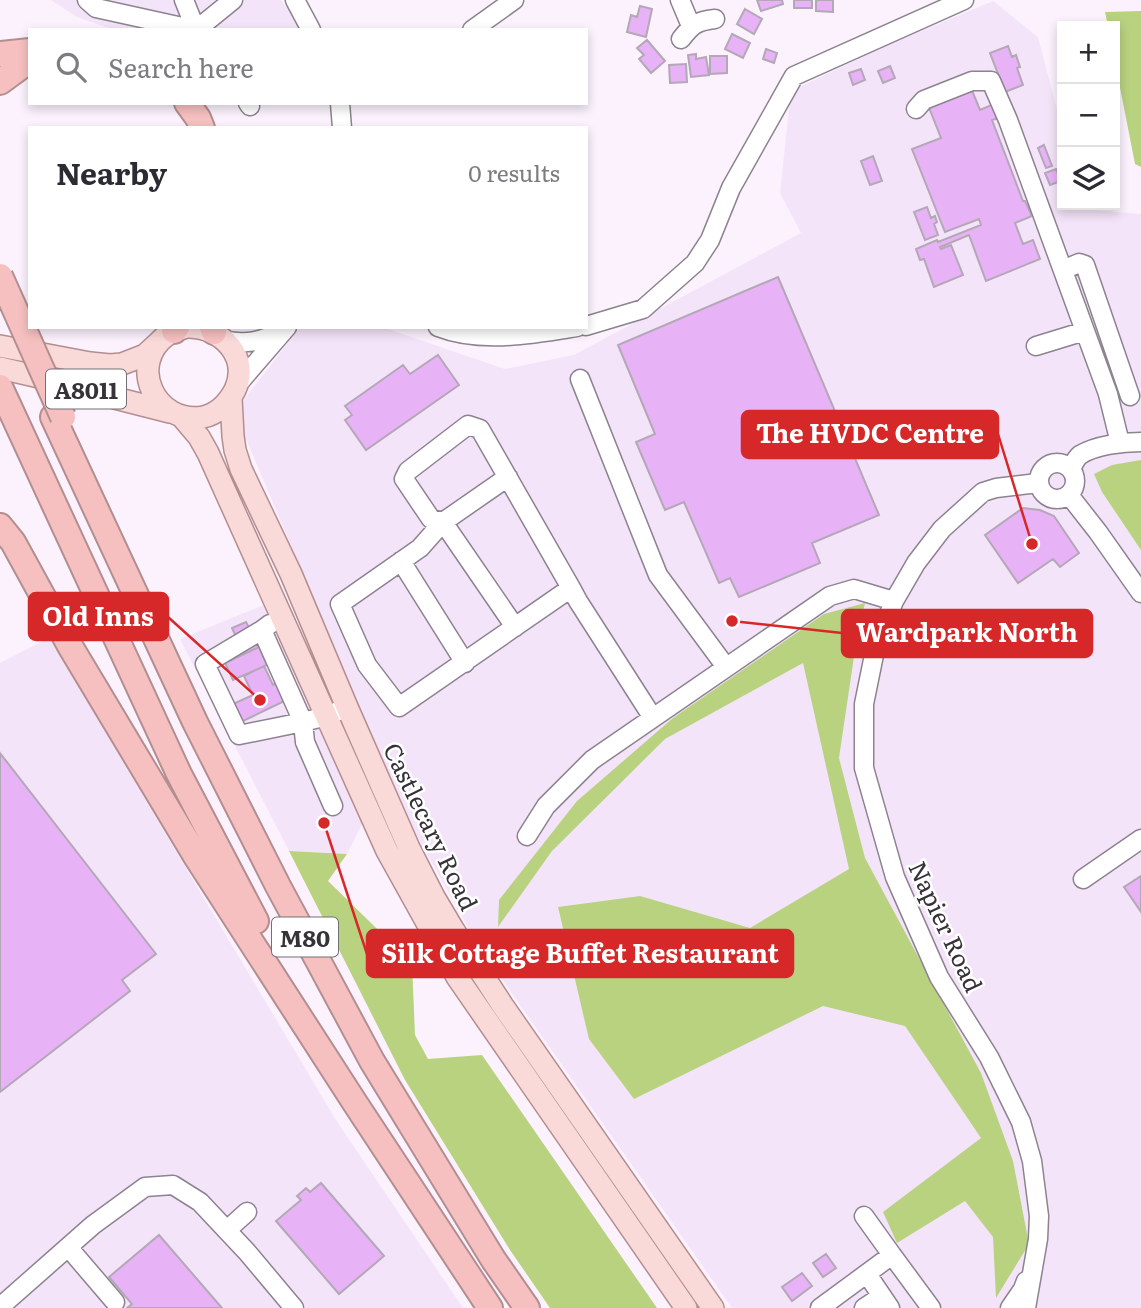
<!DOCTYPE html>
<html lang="en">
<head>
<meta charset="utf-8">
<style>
  body { margin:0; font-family:Literata,serif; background:#f7f7f7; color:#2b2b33 }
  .controls { position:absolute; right:21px; top:21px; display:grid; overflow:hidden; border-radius:0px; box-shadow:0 4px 10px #0003 }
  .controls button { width:63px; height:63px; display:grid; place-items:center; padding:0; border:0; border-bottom:2px solid #e1e1e2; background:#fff; color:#2b2b33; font:35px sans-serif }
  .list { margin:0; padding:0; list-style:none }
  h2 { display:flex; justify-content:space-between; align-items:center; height:91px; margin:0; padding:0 28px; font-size:30px }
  h2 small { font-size:23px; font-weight:400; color:#7c7c81 }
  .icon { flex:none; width:38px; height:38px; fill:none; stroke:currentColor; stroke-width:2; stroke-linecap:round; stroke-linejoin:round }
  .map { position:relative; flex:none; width:1141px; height:1308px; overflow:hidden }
  .search { position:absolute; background:#fff; box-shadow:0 4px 10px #0003; left:28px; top:28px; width:560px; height:77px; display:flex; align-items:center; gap:18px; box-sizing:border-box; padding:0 24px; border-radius:0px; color:#7c7c81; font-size:26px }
  .panel { position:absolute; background:#fff; box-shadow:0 4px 10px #0003; left:28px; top:126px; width:560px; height:203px; border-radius:0px }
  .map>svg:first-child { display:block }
  .built { fill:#f4e4f9 }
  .forest { fill:#b9d280 }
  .building { fill:#e8b2f6; stroke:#b3a8b6; stroke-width:2 }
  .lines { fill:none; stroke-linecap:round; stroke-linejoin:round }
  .minor-casing { stroke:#8d828f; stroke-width:21 }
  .major-casing { stroke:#b38e90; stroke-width:24 }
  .highway-casing { stroke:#b38e90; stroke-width:28 }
  .minor { stroke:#fff; stroke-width:18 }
  .major { stroke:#fad9d9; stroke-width:21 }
  .highway { stroke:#f6c0c0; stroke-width:24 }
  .highway-bridge-casing { stroke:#b38e90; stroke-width:28; stroke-linecap:butt }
  .highway-bridge { stroke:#f6c0c0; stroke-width:24 }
  .labels { text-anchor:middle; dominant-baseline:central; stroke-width:5; stroke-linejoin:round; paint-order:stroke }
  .shield { fill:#fff; stroke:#727073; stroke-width:2 }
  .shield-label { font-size:23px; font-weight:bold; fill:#363237 }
  .street-label { font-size:24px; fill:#363237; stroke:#fff }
  .leader { fill:none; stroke:#d62828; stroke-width:2.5 }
  .callout-dot { fill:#d62828; stroke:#fff; stroke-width:2.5 }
  .callout { fill:#d62828; stroke:#d62828; stroke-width:2.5 }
  .callout-label { font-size:26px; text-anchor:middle; font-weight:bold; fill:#fff }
</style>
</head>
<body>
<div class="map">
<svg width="1141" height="1308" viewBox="0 0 1141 1308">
  <rect width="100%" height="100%" fill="#fbf2fe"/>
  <!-- built -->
  <path class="built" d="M51,0H281L303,30H114L77,17Z
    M993,1L1038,37L1062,129V205H1077L1078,209L1141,214V1308H732L478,945L402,809L244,434L243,401L300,327H382L505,369L574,355L801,233L780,193L791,91L886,46Z
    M269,603L365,818L347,854L289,851L180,639Z
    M49,638L336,1120L463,1308H0V663Z"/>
  <!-- forest -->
  <path class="forest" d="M1141,11V167L1135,164L1115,62V26H1108L1105,12Z
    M1141,460V550L1102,492L1094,474L1112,465Z
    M865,603L856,643L839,758L865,858L981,1073L1013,1161L1029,1244L996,1298L993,1237L965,1201L897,1243L883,1212L981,1138L905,1026L823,1006L634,1099L589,1039L558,907L640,896L750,928L849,869L803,663L665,739L552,851L498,927L499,900L577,801L673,718L824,614Z
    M289,851L347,854L328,881L412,963L415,1035L428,1059L482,1055L657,1308H550L510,1250L405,1080Z"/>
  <!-- building -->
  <path class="building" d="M757,0H782L783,4L761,11Z
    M794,0H812V8H794Z
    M816,0H833V12L816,11Z
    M640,6L652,9L646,37L627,32L631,15L637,17Z
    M745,9L762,19L754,34L737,24Z
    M732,34L750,43L743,58L725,49Z
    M647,40L665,61L651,73L639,59L644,55L637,48Z
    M1008,46L1012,57L1016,55L1020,67L1017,68L1023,85L1005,92L990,53Z
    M766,49L777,53L774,63L763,59Z
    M696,54V59L706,57L709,75L691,77L688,55Z
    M710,56H727V73L710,74Z
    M686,64L687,82L670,83L669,65Z
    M890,66L895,78L883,83L878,71Z
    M861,69L865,80L853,85L849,73Z
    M971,88L980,110L996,103L1001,117L992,120L1023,201H1025L1032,216L1015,223L1023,244L1033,240L1040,259L986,281L969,235L940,247L941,249L951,245L963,275L934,287L924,259L920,260L916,249L937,240L938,242L981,225L979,219L945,232L912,149L941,138L928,105Z
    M1044,145L1052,166L1046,168L1038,148Z
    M873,156L882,181L870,185L861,161Z
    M1056,169L1061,181L1050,185L1045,173Z
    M927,207L931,218L935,216L937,222L934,224L938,235L925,240L914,212Z
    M778,277L879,515L812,543L820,563L739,597L730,578L719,583L684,502L665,510L636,442L655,434L618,345Z
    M438,355L459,385L366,450L345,420L352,415L345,406L403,365L410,374Z
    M1023,508L1040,510L1054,516L1079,553L1060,567L1053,559L1018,583L985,535Z
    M246,622L259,647L244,654L232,628Z
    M259,647L267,665L233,680L225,663Z
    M264,666L273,685L289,677L297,695L241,722L233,704L253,695L244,676Z
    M0,753L156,954L122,980L130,991L0,1092Z
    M1141,876V912L1124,887Z
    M321,1183L384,1256L339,1294L276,1221L301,1200L297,1196L306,1188L310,1192Z
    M159,1235L222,1308H127L132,1304L109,1277Z
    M826,1254L836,1268L823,1277L813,1263Z
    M802,1273L812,1286L792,1301L782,1287Z"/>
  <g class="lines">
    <!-- minor casing -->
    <g class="minor-casing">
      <path id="minor" d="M87,0L96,8L196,30
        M184,0L196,30
        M295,0L311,30
        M680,0L691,26
        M196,30L233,0
        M472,30L514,0
        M681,39C692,25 696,21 715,19
        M248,103L250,106
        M340,103L342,128
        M916,109L924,100L972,81H991L1008,120L1108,394L1120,443
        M1063,270L1079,263L1085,265L1130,396
        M586,326L643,309L695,263L710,240L731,188L794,76L964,0
        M438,327C481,344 533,334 577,327
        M226,341C247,344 260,342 279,332
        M1036,346L1085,331
        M580,379L658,575L726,667
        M237,385L287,327
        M1039 481a18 18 0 1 1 36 0a18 18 0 1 1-36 0Z
        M1071,469C1073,465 1076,458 1080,455C1096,445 1123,442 1141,442
        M508,477L443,522L431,519L404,479L408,471L468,425L480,429L571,588L578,601L653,718
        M1069,495L1098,532L1141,593
        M401,561L465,663
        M270,624L262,630L303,722L327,716L347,707
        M515,627L443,522L420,548L340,604L367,665L399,707L571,588
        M262,630L205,664L239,735L303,722L305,742L333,806
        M527,836L546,806L592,760L830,596L854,589L894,601
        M1083,879L1141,839
        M864,1216L892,1255
        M227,1230L247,1212
        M68,1247L115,1302
        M867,1274L890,1308
        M0,1307L93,1225L145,1187L173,1185L200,1202L247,1252L294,1308
        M820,1308L892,1255L931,1308
        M864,1308L882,1296
        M1010,1308L1023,1289L1026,1281
        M1026,1308L1038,1239L1039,1216L1032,1161L1021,1122L989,1057L939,977L895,877L864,768V704L875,650L894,601L916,563L942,529L983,492L996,488L1038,483"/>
    </g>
    <!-- major casing -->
    <g class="major-casing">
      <path id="major" d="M187,327C180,329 173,331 167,335C127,364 155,425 203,417C218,414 228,403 235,390C250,357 222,328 190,327
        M0,346L90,363L110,365L122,364L145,355L158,343
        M0,368L65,383L115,398L170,412
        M231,398L233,436L235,450L241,469L291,574L347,707L409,848L434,897L453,929L503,1006L713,1308
        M182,417L199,437L208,453L387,851L457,977L686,1308"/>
    </g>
    <!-- highway casing -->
    <g class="highway-casing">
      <path id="highway" d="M0,54L30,51
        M0,82L30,60
        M187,103L198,118L202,128
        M212,327L214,332
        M174,331L177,327
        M0,387L179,774L256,921
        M53,417L195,722L278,886L372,1061L493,1259L527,1308
        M0,526L13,542L70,646L197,858L355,1103L490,1308"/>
    </g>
    <!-- minor -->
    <use href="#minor" class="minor"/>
    <!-- major -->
    <use href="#major" class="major"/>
    <!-- highway -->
    <use href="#highway" class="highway"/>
    <!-- highway-bridge casing -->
    <g class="highway-bridge-casing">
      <path id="highway-bridge" d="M0,276L63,417"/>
    </g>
    <!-- highway-bridge -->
    <use href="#highway-bridge" class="highway-bridge"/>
  </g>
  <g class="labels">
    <!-- shield labels -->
    <g class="shield">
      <rect x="46" y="369.5" width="80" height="39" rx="5"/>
      <rect x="272" y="917.5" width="66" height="39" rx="5"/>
    </g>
    <g class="shield-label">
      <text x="86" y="389">A8011</text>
      <text x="305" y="937">M80</text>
    </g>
    <!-- street labels -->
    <g class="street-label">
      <text transform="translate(432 826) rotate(64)">Castlecary Road</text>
      <text transform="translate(947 926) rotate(65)">Napier Road</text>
    </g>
  </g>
  <!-- callouts -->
  <path class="leader" d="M1032 544L998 434M260 700L168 617M732 621L842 633M324 823L367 954"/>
  <g class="callout-dot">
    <circle cx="1032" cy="544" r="7"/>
    <circle cx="260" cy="700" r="7"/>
    <circle cx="732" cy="621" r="7"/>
    <circle cx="324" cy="823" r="7"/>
  </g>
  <g class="callout">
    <rect x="742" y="411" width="256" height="47" rx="7"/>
    <rect x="29" y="593" width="139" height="47" rx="7"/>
    <rect x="842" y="610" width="250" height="47" rx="7"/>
    <rect x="367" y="930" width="426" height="47" rx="7"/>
  </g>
  <g class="callout-label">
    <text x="870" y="443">The HVDC Centre</text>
    <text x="98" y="626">Old Inns</text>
    <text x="967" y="642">Wardpark North</text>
    <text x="580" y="963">Silk Cottage Buffet Restaurant</text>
  </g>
</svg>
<div class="controls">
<button>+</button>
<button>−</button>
<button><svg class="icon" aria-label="layers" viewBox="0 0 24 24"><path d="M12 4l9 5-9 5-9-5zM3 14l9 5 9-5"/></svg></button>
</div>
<div class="search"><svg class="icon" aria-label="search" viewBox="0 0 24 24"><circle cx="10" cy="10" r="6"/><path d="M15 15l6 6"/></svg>Search here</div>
<section class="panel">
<h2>Nearby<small>0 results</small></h2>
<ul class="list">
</ul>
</section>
</div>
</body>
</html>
